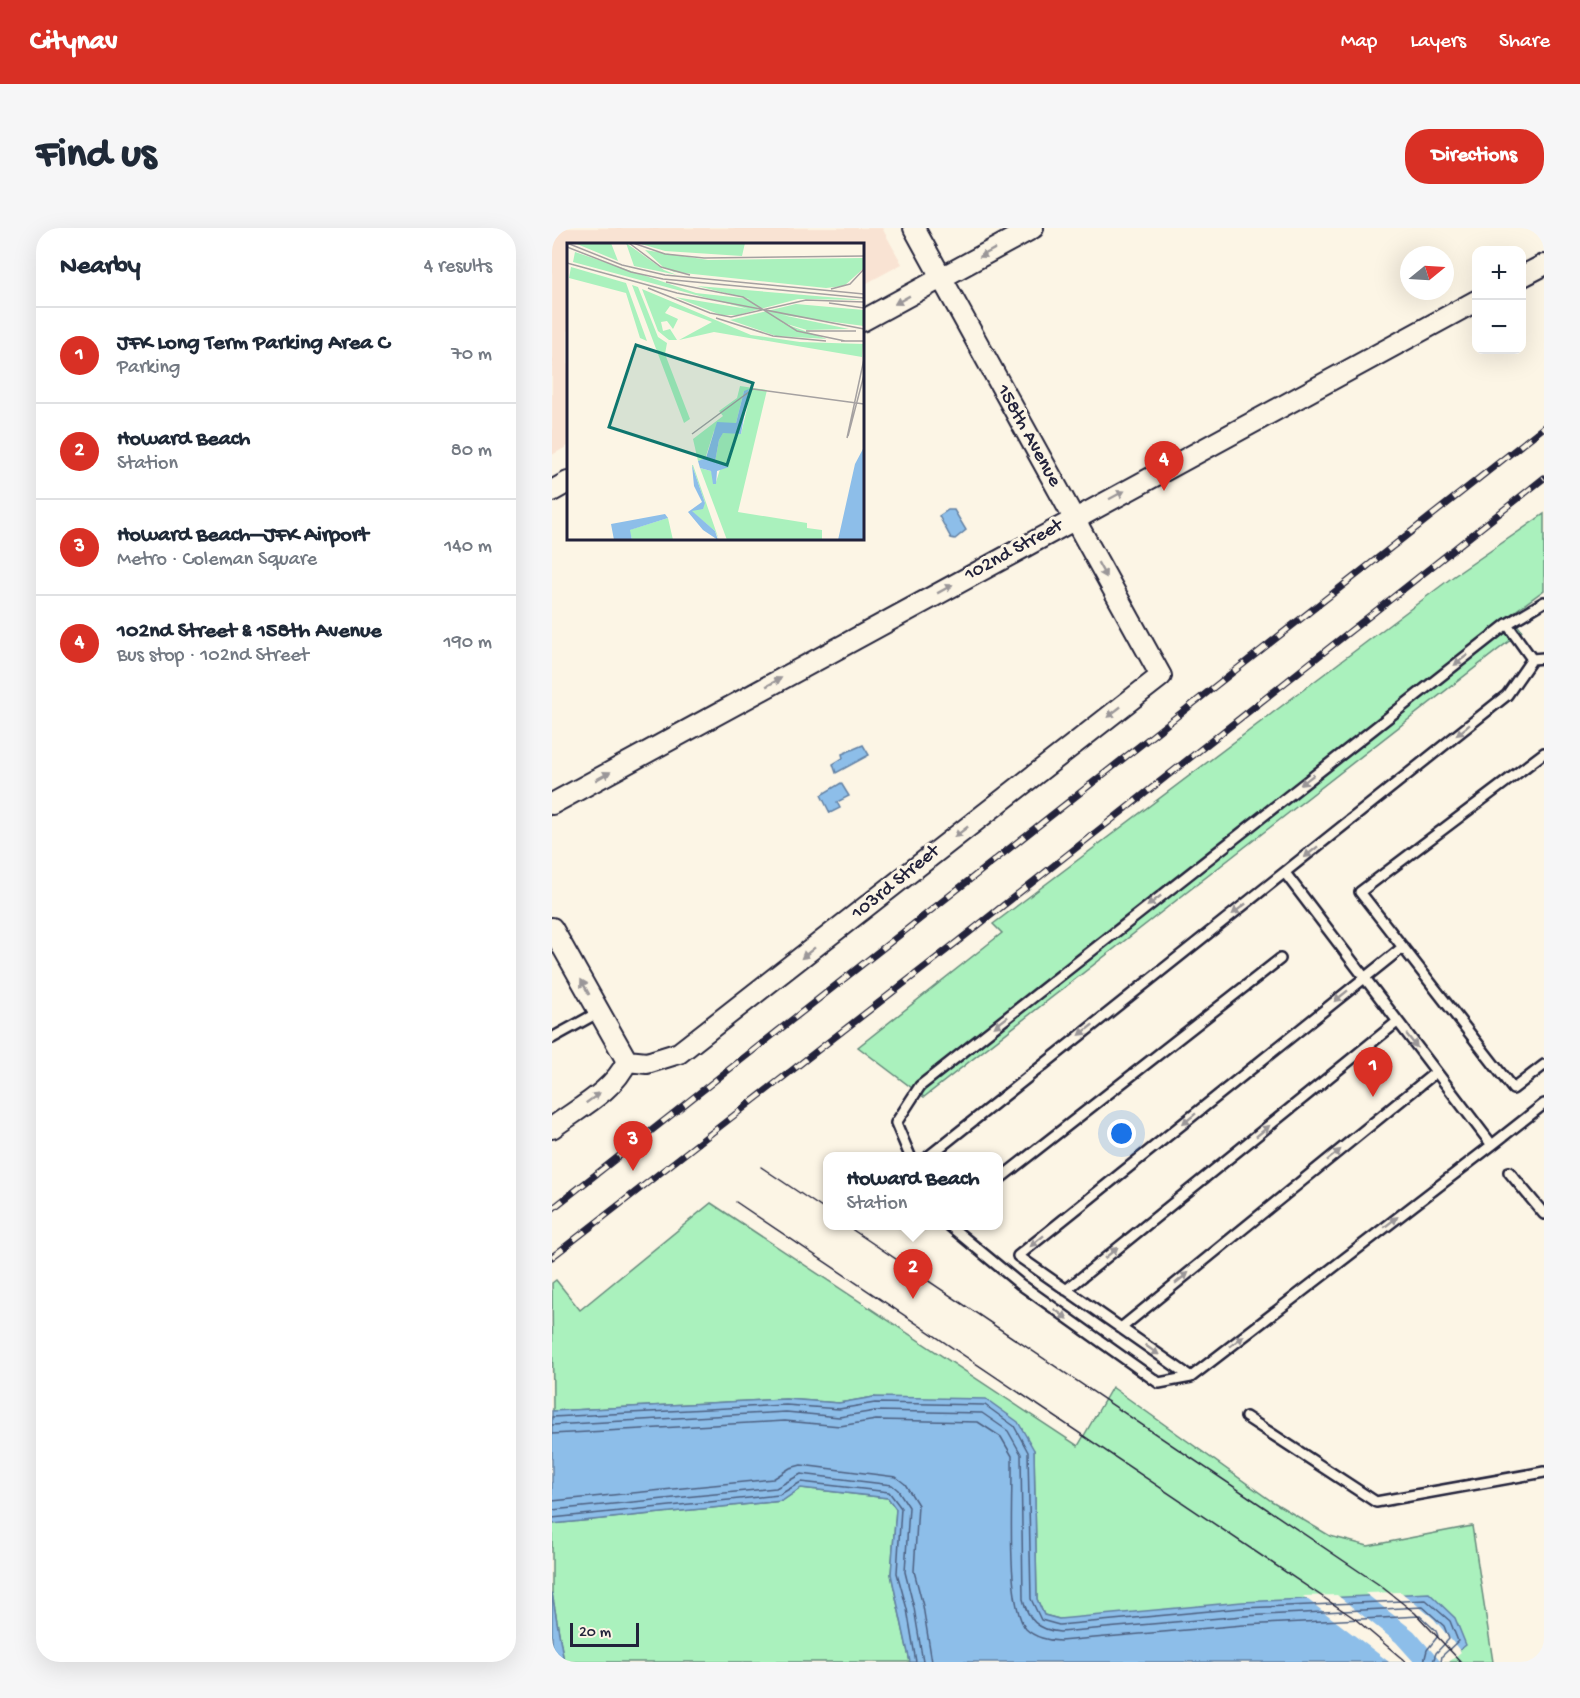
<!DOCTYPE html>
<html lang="en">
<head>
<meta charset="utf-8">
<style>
  body { margin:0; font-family:"Gochi Hand",sans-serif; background:#f6f6f7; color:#1f2937 }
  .controls { position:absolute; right:18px; top:18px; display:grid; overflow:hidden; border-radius:12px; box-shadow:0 6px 24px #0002 }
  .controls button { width:54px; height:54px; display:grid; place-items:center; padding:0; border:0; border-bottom:2px solid #e0e1e3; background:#fff; color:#1f2937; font:30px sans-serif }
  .compass { position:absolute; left:848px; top:18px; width:54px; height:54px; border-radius:50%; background:#fff; box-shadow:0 6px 24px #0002; rotate:72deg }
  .scale { position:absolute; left:18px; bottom:15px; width:69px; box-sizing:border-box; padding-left:6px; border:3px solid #22223b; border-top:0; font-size:16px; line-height:21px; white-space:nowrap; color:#22223b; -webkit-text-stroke:4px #fcf5e5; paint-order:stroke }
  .you { position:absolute; left:570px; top:906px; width:21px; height:21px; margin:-15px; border:4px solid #fff; border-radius:50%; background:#1a73e8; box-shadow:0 0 0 9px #1a73e833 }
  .badge { display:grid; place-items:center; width:39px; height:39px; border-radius:50%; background:#d93025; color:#fff; font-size:20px; font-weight:700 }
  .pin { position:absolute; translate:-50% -50px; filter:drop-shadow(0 2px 3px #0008) }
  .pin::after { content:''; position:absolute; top:32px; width:21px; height:18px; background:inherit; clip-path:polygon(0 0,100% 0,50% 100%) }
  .popup { position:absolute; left:271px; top:924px; width:180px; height:78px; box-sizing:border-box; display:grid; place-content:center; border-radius:12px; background:#fff; filter:drop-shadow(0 2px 4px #0005); font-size:20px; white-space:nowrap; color:#747a83 }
  .popup b { font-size:22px; color:#1f2937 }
  .popup::after { content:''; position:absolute; left:50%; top:100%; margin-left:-12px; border:12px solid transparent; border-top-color:#fff }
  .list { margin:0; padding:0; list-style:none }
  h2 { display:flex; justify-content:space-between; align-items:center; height:78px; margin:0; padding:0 24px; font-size:26px }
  h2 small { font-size:20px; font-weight:400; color:#747a83 }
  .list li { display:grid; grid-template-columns:39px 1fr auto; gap:18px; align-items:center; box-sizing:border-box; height:96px; padding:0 24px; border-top:2px solid #e0e1e3 }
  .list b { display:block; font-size:22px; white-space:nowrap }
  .list p { margin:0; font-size:20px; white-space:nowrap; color:#747a83 }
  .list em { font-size:20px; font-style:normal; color:#747a83 }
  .map { position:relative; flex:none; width:992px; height:1434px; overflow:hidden; border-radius:24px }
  header { display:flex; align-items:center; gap:36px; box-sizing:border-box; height:84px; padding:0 30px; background:#d93025; color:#fff }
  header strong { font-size:28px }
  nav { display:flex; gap:33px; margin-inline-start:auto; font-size:21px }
  .intro { display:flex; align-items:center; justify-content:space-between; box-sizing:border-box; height:144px; padding:0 36px }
  h1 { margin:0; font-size:42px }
  .button { padding:15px 27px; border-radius:24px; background:#d93025; color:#fff; font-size:21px; font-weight:700 }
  main { display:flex; gap:36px; padding:0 36px }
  aside { flex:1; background:#fff; border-radius:24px; box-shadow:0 6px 24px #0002 }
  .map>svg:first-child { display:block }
  .built { fill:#f9e3d3 }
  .green { fill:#aaf1bd; stroke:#668a7c; stroke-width:1.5 }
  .water { fill:#8dbee9; stroke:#6280a3; stroke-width:1.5 }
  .pier { fill:#fcf5e5 }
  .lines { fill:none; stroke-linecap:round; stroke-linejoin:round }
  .shore { stroke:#4d6081; stroke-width:1.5 }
  .lane-casing { stroke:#22223b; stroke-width:14 }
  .street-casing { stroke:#22223b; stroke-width:24 }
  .lane { stroke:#fcf5e5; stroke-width:9 }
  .street { stroke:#fcf5e5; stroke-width:20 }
  .tram { stroke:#22223b; stroke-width:1.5 }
  .rail-casing { stroke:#22223b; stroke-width:7 }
  .rail { stroke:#fcf5e5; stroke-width:4.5; stroke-dasharray:14; stroke-linecap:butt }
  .oneway { fill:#9a9698 }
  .labels { text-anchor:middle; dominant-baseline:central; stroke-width:6; stroke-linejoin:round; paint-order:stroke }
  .street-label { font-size:20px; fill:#22223b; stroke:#fcf5e5 }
  .inset-road { fill:none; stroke:#a5a1a1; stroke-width:1.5 }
  .view { fill:#0f766e; fill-opacity:0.15; stroke:#0f766e; stroke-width:3 }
  .inset-edge { fill:none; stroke:#22223b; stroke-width:3 }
</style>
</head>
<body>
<header>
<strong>Citynav</strong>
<nav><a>Map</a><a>Layers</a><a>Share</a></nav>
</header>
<div class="intro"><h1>Find us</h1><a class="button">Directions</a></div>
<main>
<aside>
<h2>Nearby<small>4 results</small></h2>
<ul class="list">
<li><span class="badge">1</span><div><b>JFK Long Term Parking Area C</b><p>Parking</p></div><em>70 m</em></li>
<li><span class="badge">2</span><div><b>Howard Beach</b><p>Station</p></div><em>80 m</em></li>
<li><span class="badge">3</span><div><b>Howard Beach–JFK Airport</b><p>Metro · Coleman Square</p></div><em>140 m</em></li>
<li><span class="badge">4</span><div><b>102nd Street &amp; 158th Avenue</b><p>Bus stop · 102nd Street</p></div><em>190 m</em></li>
</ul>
</aside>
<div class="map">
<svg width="992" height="1434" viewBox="0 0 992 1434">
  <rect width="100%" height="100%" fill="#fcf5e5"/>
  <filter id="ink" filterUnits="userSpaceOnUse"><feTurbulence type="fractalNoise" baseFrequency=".0167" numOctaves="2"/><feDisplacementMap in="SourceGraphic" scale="12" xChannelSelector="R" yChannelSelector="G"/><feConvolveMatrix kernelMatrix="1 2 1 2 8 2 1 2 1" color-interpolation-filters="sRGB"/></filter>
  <g filter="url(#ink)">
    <!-- built -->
    <path class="built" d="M0,0H330L350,36L311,57L310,16H16V218L0,227Z"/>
    <!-- green -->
    <path class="green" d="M992,286V362L958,387L970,403L372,869L306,819L450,705L441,696L902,348Z
      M159,975L526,1218L560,1159L718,1272L778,1308L816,1318L920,1298L941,1434H892L507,1391L492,1387L485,1371L482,1222L322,1169L287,1175L234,1171L1,1183L0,1055L4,1052L28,1082Z
      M249,1260L336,1270L344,1281L339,1346L358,1434H12L0,1365V1296L230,1273Z"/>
    <!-- water -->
    <path class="water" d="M396,282H402L414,302L403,311L399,310L387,288Z
      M311,517L317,527L284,545L281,536L291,530L290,526Z
      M289,555L297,568L285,574L288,580L278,585L269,567Z
      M322,1169L434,1171L466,1194L482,1222L485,1371L492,1387L507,1391L690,1374L877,1365L903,1390L914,1417L892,1434H358L339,1346L344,1281L336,1270L249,1260L230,1273L0,1296V1183L234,1171L287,1175Z
      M0,1365L12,1434H0Z"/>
    <!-- pier -->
    <path class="pier" d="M849,1364L882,1391L909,1424L897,1434H889L862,1403L813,1365Z
      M785,1367L844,1414L862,1434H837L751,1368Z"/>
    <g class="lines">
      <!-- shore -->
      <path class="shore" d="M0,1189L234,1177L287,1181L323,1175L433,1177L462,1198L476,1224L479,1371L489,1392L507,1397L690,1380L874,1372L898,1393L906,1413L890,1428L889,1434
        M0,1197L234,1184L287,1189L323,1183L430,1185L456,1203L469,1226L471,1371C476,1392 486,1402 508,1404L691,1388L871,1379L892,1398L897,1411L884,1425L881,1434
        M0,1206L233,1193L288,1198L324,1192L426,1194L449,1209L460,1228C461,1265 453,1375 474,1401C482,1409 497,1413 508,1413L691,1397L868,1388L884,1403L886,1408L875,1422L872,1434
        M0,1273L221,1251L238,1240L249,1237L344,1249L353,1256L366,1277L362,1343L371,1378L380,1434
        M0,1282L224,1260L249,1246L340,1257L346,1262L357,1279L353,1344L362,1380L371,1434
        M0,1290L227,1267L249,1254L337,1264L349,1280L345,1345L355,1381L364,1434"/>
      <!-- lane casing -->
      <g class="lane-casing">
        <path id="lane" d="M955,396L980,431
          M992,525L808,664L961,861L992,837
          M733,645L940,917L992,876
          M0,810L47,784
          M358,928L344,895L368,858L955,396L992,374
          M377,928L955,467L980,431L992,430
          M957,944L992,986
          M446,952L728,731
          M398,998L468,1056L607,1155L639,1149L940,917
          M514,1062L845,794
          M569,1100L884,844
          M639,1149L466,1028L851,719
          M694,1189L824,1274L992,1244"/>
      </g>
      <!-- street casing -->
      <g class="street-casing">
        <path id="street" d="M969,49L992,37
          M310,93L481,0
          M0,263L16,254
          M0,576L924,73
          M0,700L75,833L95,835L127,825L609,448L362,0
          M0,900C25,881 62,863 75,833"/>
      </g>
      <!-- lane -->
      <use href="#lane" class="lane"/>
      <!-- street -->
      <use href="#street" class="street"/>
      <!-- tram -->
      <path class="tram" d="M209,939L276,984
        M184,974L802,1390L854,1434
        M295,998L826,1356L863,1385L909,1434"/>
      <!-- rail casing -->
      <g class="rail-casing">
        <path id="rail" d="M0,981L992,199
          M0,1029L405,714L992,250"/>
      </g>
      <!-- rail -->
      <use href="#rail" class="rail"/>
    </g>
    <!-- one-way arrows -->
    <defs><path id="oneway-solid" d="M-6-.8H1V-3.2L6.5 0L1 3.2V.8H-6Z" transform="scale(1.5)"/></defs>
    <g class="oneway">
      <use href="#oneway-solid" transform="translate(435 25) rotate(151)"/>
      <use href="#oneway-solid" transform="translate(350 72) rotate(151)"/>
      <use href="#oneway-solid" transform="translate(565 267) rotate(-28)"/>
      <use href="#oneway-solid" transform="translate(550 342) rotate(61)"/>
      <use href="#oneway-solid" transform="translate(393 361) rotate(-29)"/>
      <use href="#oneway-solid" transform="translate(909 432) rotate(142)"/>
      <use href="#oneway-solid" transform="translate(222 454) rotate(-29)"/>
      <use href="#oneway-solid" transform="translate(562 484) rotate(142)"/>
      <use href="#oneway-solid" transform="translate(911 502) rotate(141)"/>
      <use href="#oneway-solid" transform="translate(51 548) rotate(-29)"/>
      <use href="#oneway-solid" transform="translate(755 552) rotate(142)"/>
      <use href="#oneway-solid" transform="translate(409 604) rotate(142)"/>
      <use href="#oneway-solid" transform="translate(759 624) rotate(141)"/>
      <use href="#oneway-solid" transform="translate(602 673) rotate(142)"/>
      <use href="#oneway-solid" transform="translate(687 681) rotate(142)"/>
      <use href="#oneway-solid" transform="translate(256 725) rotate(141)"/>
      <use href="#oneway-solid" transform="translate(33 759) rotate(-119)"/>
      <use href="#oneway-solid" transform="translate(789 768) rotate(141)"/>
      <use href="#oneway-solid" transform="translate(449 794) rotate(142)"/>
      <use href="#oneway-solid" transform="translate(534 802) rotate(142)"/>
      <use href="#oneway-solid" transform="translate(860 813) rotate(52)"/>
      <use href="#oneway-solid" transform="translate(41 870) rotate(-36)"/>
      <use href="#oneway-solid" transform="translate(637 891) rotate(141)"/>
      <use href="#oneway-solid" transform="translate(711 903) rotate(-39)"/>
      <use href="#oneway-solid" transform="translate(782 927) rotate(-39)"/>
      <use href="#oneway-solid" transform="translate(839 994) rotate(-38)"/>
      <use href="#oneway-solid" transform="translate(485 1013) rotate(141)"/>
      <use href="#oneway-solid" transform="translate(559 1025) rotate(-39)"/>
      <use href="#oneway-solid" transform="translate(630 1050) rotate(-39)"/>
      <use href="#oneway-solid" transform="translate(509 1086) rotate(36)"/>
      <use href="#oneway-solid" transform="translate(685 1113) rotate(-38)"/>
      <use href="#oneway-solid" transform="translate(600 1122) rotate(35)"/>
    </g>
  </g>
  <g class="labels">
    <!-- street labels -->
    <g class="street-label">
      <text transform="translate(476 208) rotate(61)">158th Avenue</text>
      <text transform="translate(462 323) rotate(-29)">102nd Street</text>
      <text transform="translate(344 655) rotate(-39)">103rd Street</text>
    </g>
  </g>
  <!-- overview -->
  <g transform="translate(15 15)">
    <rect width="297" height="297" fill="#fcf5e5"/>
    <path d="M44,0L51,18L10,1V0ZM59,0L97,27L110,32L67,23ZM71,0H178L175,13L98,8ZM78,7L141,17L297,15V25L277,43L259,45L107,29L96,24ZM8,9L129,50L183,56L130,43L297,57L231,56L171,72H154L108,54L181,66L6,19ZM4,24L59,40L80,98L73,95L59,50L2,35ZM65,42L71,44L91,94L100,100L98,111L123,176L117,180ZM75,46L184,92L233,99L296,101L295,114L147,89L112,97L145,79L103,63L98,70L111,76L106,86L100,78L94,79L96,88L103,86L110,97H102L91,88ZM229,61L297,67V83L215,72L282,86L240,87L213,79L260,96L209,93L163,77ZM173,143L200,147L171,269L240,280V285L255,287V297H160L133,225L144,228L149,239L155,220L148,219L152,197L156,189L174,191L183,153L177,148L169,180L147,188L138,216L131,218L126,196L156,173L152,168L170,155ZM125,222H126L152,297L148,288L124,268L138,260ZM101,275L106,297L65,296L62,287Z" fill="#aaf1bd"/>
    <path d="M182,146L174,191L156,190L152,197L148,219L162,224L150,228L149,241H146L144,228L133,225L131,218L139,215L150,179L169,180L177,148ZM297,204V297H271L288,221ZM125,222L138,260L136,266L125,268L148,288L151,297L136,287L121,269L135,259L127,243ZM98,271L101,275L63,287L65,297H47L44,281Z" fill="#8dbee9"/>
    <path class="inset-road" d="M0,0L55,22L98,32L297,51M62,0L94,24L123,32M66,0L98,11L137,15L297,13M0,4L64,29L96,36L297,55M0,20L110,50L297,86M99,39L176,54L230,88L278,98M81,45L143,70L164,74L239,57L297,59M264,46L283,41L297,26M262,60L297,65M149,75L206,93L259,98M239,88H289M274,98H297M125,191L186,146L297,161M281,193L297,132M280,195L297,116"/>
    <path class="view" d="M69,102L186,140L160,222L42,184Z"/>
    <rect width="297" height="297" class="inset-edge"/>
  </g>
</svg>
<div class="controls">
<button>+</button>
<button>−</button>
</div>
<svg class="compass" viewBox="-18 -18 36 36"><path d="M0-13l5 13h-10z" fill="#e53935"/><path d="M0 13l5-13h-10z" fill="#747a83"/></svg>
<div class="scale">20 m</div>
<div class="you"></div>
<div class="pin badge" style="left:821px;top:869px">1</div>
<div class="pin badge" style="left:361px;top:1071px">2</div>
<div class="popup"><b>Howard Beach</b>Station</div>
<div class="pin badge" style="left:81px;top:943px">3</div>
<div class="pin badge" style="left:612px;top:263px">4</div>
</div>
</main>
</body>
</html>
